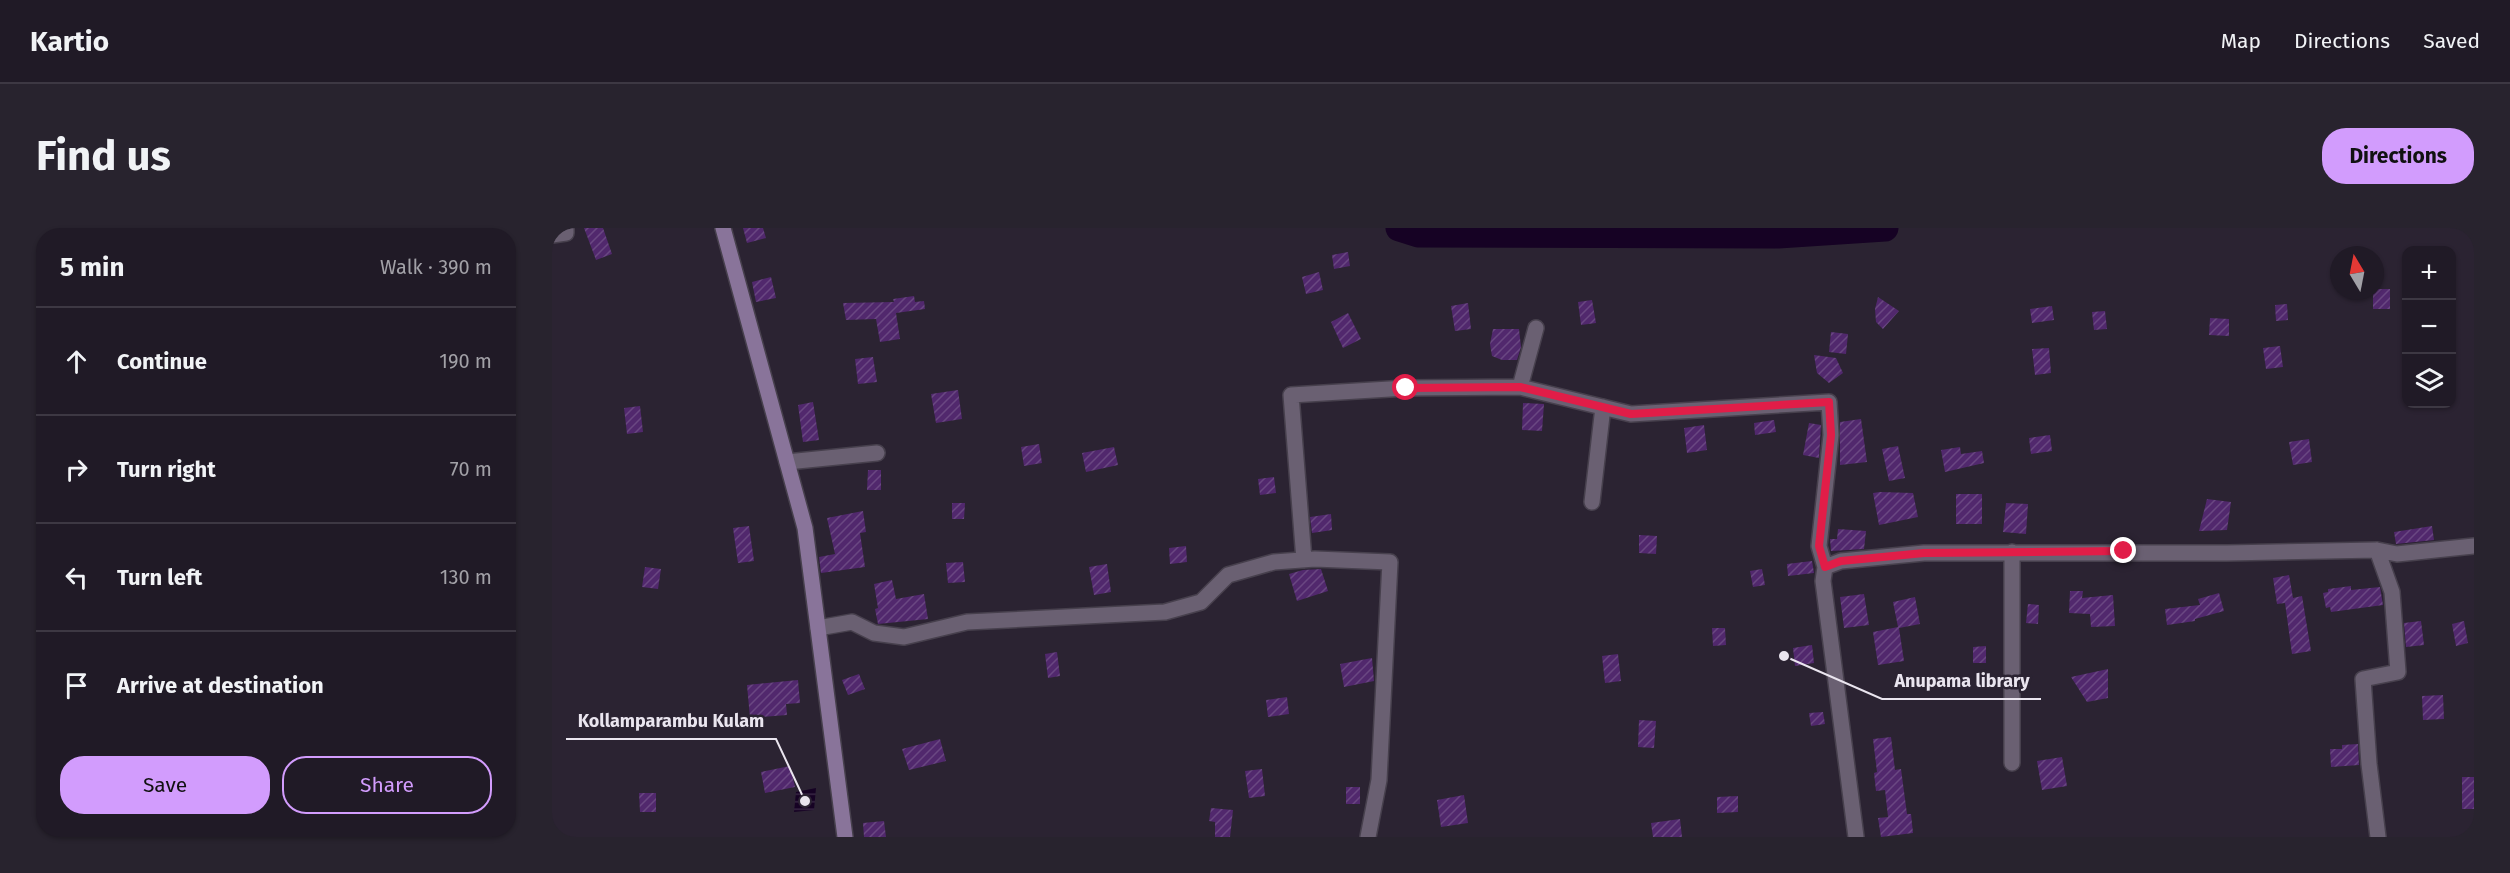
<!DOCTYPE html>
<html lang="en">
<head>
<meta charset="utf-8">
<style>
  body { margin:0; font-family:"Fira Sans",sans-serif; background:#28232e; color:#f1f3f6 }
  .controls { position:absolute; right:18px; top:18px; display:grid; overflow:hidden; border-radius:12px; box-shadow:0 2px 4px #0004 }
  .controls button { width:54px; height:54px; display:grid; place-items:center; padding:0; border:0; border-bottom:2px solid #3d3843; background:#201a26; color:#f1f3f6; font:30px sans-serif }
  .compass { position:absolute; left:1778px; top:18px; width:54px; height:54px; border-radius:50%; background:#201a26; box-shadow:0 2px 4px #0004; rotate:350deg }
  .stop { position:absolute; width:18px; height:18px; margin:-14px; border:4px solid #e11d48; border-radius:50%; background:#fff }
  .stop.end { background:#e11d48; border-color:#fff; box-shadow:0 2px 6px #0008 }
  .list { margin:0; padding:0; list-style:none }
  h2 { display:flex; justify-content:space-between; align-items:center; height:78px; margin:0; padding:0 24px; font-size:26px }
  h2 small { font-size:20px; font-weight:400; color:#a2a1a7 }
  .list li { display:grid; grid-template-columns:39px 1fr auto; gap:18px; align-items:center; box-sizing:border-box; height:108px; padding:0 24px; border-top:2px solid #3d3843 }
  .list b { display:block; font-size:22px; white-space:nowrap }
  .list em { font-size:20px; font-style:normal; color:#a2a1a7 }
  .actions { display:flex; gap:12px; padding:18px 24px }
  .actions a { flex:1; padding:14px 0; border:2px solid #d29cfd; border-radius:24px; text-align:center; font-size:21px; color:#d29cfd }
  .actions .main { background:#d29cfd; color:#111 }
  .icon { flex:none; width:33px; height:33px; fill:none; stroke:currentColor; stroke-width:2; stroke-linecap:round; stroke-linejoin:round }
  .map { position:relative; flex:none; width:1922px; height:609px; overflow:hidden; border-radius:24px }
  header { display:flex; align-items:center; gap:36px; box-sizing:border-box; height:84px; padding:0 30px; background:#201a26; border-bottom:2px solid #3d3843 }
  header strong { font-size:28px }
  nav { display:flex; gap:33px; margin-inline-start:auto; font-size:21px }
  .intro { display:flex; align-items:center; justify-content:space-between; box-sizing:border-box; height:144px; padding:0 36px }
  h1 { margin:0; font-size:42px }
  .button { padding:15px 27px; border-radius:24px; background:#d29cfd; color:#111; font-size:21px; font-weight:700 }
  main { display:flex; gap:36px; padding:0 36px }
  aside { flex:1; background:#201a26; border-radius:24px; box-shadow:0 2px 4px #0004 }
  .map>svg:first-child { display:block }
  .water { fill:url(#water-rules) }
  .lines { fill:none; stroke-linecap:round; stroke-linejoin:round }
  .river { stroke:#160224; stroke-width:27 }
  .building { fill:url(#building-hatch) }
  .street-casing { stroke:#47404d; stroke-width:18 }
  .secondary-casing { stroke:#47404d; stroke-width:18 }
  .street { stroke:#6a6072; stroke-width:15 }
  .secondary { stroke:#89749a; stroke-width:15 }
  .route { stroke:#e11d48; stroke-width:8 }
  .leader { fill:none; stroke:#eae5ef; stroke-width:2 }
  .callout-dot { fill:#eae5ef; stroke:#2b2332; stroke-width:2 }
  .callout-label { font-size:18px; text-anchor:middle; font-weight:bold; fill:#eae5ef; stroke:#2b2332; stroke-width:5; stroke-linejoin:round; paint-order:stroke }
</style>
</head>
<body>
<header>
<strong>Kartio</strong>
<nav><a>Map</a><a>Directions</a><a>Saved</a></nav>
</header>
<div class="intro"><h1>Find us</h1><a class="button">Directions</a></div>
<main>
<aside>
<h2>5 min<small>Walk · 390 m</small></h2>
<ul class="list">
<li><svg class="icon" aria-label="ahead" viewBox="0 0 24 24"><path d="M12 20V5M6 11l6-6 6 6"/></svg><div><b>Continue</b></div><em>190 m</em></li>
<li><svg class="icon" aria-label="right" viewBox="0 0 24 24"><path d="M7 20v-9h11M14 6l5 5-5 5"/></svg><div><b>Turn right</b></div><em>70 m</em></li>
<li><svg class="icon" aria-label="left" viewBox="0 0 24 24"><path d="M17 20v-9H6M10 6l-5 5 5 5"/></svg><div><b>Turn left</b></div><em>130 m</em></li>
<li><svg class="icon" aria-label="arrive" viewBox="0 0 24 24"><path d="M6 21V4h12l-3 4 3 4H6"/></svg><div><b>Arrive at destination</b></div></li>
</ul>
<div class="actions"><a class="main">Save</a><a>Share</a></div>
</aside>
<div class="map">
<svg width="1922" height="609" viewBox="0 0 1922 609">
  <defs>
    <pattern id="water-rules" width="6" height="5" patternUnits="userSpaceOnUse" patternTransform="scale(1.5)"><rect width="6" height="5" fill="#160224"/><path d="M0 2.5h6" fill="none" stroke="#382744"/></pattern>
    <pattern id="building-hatch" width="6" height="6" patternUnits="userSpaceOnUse" patternTransform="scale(1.5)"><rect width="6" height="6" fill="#51286d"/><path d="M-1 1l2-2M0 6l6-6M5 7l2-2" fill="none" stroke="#6a4782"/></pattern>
  </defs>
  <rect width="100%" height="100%" fill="#2b2332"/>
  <!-- water -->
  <path class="water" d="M264,560L262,582L242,584L244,564Z"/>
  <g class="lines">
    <!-- river -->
    <path class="river" d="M847,0L866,6L1226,7L1333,0"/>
  </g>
  <!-- building -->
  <path class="building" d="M32,0H51L60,26L44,32Z
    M191,0H211L214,10L195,15Z
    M796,24L798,38L782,41L780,27Z
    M767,44L771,62L754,66L750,49Z
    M219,49L224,70L204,74L200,54Z
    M1823,61H1838V81H1821V63Z
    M362,68L363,74L372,73L373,81L344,85L348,111L328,114L324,91L294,92L291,75L342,74L341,71Z
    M1326,69L1347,83L1331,101L1324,94L1323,81Z
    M1040,72L1044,95L1029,97L1026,74Z
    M916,75L919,101L903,103L899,78Z
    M1735,76L1736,92L1724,93L1723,77Z
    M1500,78L1502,92L1480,95L1478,81Z
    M1553,83L1555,101L1542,102L1540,84Z
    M796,85L809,111L791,120L779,94Z
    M1658,90L1677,91V108L1657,107Z
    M941,101H967L969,119L965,132H950L940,128L938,116Z
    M1279,104L1296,106L1294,126L1277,124Z
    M1728,118L1731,139L1714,141L1711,120Z
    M1497,120L1499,145L1483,147L1480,121Z
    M1262,127L1284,130L1291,145L1277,155L1265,145Z
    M321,129L325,154L306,156L303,131Z
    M406,162L410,191L384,195L379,166Z
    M261,174L267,212L251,214L246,177Z
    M971,175L992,176L990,203L970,202Z
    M88,178L91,204L75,206L72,180Z
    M1309,191L1315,234L1288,237V194Z
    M1222,192L1224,204L1203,207L1202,195Z
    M1257,195L1269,197L1267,230L1251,227Z
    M1152,197L1155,222L1135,225L1132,200Z
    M1498,207L1500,223L1479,226L1477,210Z
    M1757,211L1760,234L1741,237L1737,214Z
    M487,216L490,235L472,238L469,219Z
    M1346,218L1353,250L1337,253L1330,221Z
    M562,219L566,237L534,244L530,225Z
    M1408,219L1409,226L1430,223L1432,235L1393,244L1389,222Z
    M316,242H329V262H315Z
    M722,249L724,265L708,267L706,251Z
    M1328,264L1361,265L1366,289L1327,297L1321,265Z
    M1404,266H1430V296H1404Z
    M1655,271L1679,274L1675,302L1647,303Z
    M400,275H413L412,291H400Z
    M1454,275L1476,276L1474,306L1451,304Z
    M311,283L314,304L308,305L313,339L269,345L267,329L283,326L275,290Z
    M779,286L780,302L760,305L758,289Z
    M197,298L202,333L186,335L181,300Z
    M1880,298L1882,312L1844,316L1842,304Z
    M1286,301L1314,303L1312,321L1279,323L1278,311H1285Z
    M1087,307L1105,308L1104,326L1087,325Z
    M634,318L635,334L618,336L617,320Z
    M1260,333L1262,345L1236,348L1235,336Z
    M411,334L413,354L396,355L394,335Z
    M555,336L559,364L542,367L537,339Z
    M93,339L109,341L106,361L90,359Z
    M769,341L776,363L745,373L737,346L751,342Z
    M1210,341L1213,357L1201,359L1198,343Z
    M1737,347L1741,370L1750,368L1759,423L1740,426L1733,375L1725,376L1721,350Z
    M340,352L344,371L372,366L376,391L326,396L323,381L326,380L322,356Z
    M1799,358V362L1828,359L1831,377L1779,384L1778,379L1774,380L1771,365L1776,364V361Z
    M1518,363H1531L1530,370L1561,367L1563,398L1539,399L1538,386L1517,385Z
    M1667,365L1672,383L1643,391V393L1615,397L1613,381L1648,377L1646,371Z
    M1312,366L1317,397L1292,400L1288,369Z
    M1363,369L1368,396L1347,400L1352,433L1326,437L1321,404L1346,399L1341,374Z
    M1476,376L1487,377L1486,396L1474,395Z
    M1869,393L1872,417L1854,419L1852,395Z
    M1912,393L1916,415L1904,418L1900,396Z
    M1160,400H1173L1174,417L1161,418Z
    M1260,417L1262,435L1243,438L1241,420Z
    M1434,418V435H1421V419Z
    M505,424L508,448L496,450L493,426Z
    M1066,426L1069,453L1053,455L1050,428Z
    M820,430L822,453L792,459L788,436Z
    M1556,441V470L1535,474L1519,449Z
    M307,446L313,461L296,467L290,452Z
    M246,452L248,475L234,476L235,487L198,490L195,457Z
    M1891,467L1892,491L1871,492L1870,468Z
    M735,469L737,486L716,489L714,472Z
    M1271,484L1273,496L1259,498L1257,485Z
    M1087,492L1104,493L1102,520L1086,519Z
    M1339,509L1343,542L1349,541L1355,586H1359L1361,605L1329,609L1326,590L1336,589L1333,562L1324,563L1322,545L1325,544L1321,511Z
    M388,511L394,533L357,542L350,521Z
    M1806,516L1807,537L1779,539L1778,521H1790V517Z
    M1510,529L1515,558L1490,562L1485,533Z
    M238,538L243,559L213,565L209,544Z
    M710,541L713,568L697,570L693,543Z
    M1910,549H1922V581H1910Z
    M794,559H808V576H794Z
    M87,565H104V584H88Z
    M912,567L916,595L889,599L885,572Z
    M1186,568V584L1165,585V569Z
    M659,580L681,582L678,609H663V594L657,593Z
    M1128,591L1130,609H1101L1099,595Z
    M332,593L334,609H312L311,595Z"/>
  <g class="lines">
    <!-- street casing -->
    <g class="street-casing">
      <path id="street" d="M0,7L14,5V0
        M968,159L984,100
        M235,234L325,225
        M1040,274L1051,179
        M1825,322L1840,364L1846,444L1811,451L1817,536L1826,609
        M752,332L739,167L854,160L968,159L1079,186L1277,174L1279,207L1267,318L1273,339L1271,353L1304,609
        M1273,339L1289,333L1372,325H1675L1825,322L1845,326L1922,318
        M266,400L300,394L322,405L352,409L415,394L613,384L649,374L676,347L722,334L763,331L838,334L827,552L816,609
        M1460,535V324"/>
    </g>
    <!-- secondary casing -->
    <g class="secondary-casing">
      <path id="secondary" d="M171,0L253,300L293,609"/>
    </g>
    <!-- street -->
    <use href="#street" class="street"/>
    <!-- secondary -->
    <use href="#secondary" class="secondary"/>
  </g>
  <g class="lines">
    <!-- route -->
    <path class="route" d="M854,160L968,159L1079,186L1277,174L1279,207L1267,318L1273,339L1289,333L1372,325L1572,323"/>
  </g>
  <!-- callouts -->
  <path class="leader" d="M1232 428L1330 471H1489M253 573L224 511H14"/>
  <g class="callout-dot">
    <circle cx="1232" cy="428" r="6"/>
    <circle cx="253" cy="573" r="6"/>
  </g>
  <g class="callout-label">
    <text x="1410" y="459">Anupama library</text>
    <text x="119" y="499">Kollamparambu Kulam</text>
  </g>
</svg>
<div class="controls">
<button>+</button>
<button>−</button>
<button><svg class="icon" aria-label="layers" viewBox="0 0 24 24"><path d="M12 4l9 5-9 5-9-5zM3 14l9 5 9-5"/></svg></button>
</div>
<svg class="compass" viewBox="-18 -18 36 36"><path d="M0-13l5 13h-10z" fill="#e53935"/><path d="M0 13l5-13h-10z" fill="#a2a1a7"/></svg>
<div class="stop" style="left:854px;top:160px"></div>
<div class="stop end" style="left:1572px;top:323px"></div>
</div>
</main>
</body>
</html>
